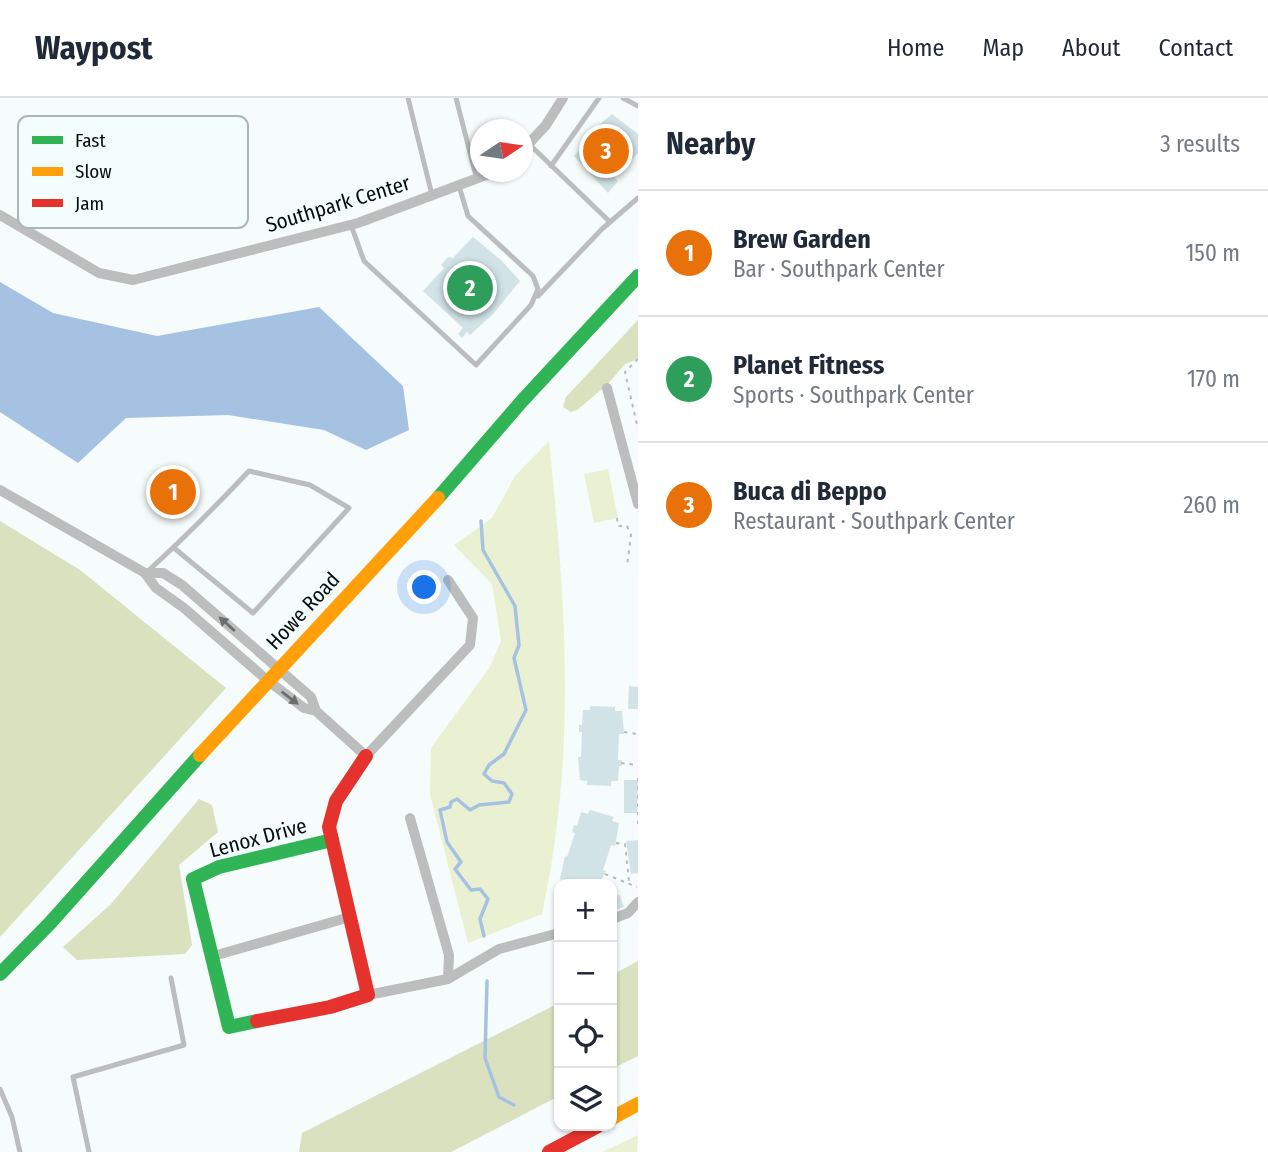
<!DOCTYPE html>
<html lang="en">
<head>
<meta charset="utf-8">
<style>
  body { margin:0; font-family:"Fira Sans Condensed",sans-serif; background:#f6f6f7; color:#1f2937 }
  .controls { position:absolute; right:21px; bottom:21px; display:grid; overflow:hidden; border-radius:14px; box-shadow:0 2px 5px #0004 }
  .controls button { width:63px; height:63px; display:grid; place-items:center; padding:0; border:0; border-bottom:2px solid #e0e1e3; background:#fff; color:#1f2937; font:35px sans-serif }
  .compass { position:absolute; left:470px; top:21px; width:63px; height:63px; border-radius:50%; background:#fff; box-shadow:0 2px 5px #0004; rotate:77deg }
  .you { position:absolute; left:425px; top:490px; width:24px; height:24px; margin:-18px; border:5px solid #fff; border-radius:50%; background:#1a73e8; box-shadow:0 0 0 10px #1a73e833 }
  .badge { display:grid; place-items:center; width:46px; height:46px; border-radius:50%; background:#5b6060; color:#fff; font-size:23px; font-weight:700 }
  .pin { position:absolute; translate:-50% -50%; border:4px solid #fff; box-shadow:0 2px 7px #0006 }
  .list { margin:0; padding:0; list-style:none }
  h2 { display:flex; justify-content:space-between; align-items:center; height:91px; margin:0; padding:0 28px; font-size:30px }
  h2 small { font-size:23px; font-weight:400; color:#747a83 }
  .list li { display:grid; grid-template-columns:46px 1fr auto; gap:21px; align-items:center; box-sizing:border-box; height:126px; padding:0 28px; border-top:2px solid #e0e1e3 }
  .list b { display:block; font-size:26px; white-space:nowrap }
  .list p { margin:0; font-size:23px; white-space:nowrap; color:#747a83 }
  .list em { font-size:23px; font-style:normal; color:#747a83 }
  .icon { flex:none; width:38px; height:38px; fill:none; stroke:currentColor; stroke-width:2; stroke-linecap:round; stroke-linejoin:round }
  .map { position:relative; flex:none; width:638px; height:1054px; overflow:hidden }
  header { display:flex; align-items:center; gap:42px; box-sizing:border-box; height:98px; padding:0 35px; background:#fff; border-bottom:2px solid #e0e1e3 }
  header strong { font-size:33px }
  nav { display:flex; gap:38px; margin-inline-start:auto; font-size:24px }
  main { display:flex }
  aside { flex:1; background:#fff }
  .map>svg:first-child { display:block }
  .green { fill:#eaf1d2 }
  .forest { fill:#d9e1bf }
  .water { fill:#a6c2e3 }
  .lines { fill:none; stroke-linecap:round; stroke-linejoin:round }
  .stream { stroke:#a6c2e3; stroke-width:3.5 }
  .building { fill:#d2e3e7 }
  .path { stroke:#b8bbba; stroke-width:2; stroke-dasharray:3.5 5; stroke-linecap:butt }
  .lane { stroke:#bbbebd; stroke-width:5 }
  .street { stroke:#bbbebd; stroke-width:10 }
  .fast { stroke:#30b455; stroke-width:14 }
  .slow { stroke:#ff9f0a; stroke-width:14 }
  .jam { stroke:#e5322d; stroke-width:14 }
  .oneway { fill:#6a6e6d }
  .labels { text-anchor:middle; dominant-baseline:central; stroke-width:5; stroke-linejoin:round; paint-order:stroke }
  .street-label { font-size:21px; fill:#070d0c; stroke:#f3fefc }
  .key { fill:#f3fefc; stroke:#acb6b4; stroke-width:2 }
  .key-label { font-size:19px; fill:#070d0c }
</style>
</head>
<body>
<header>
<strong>Waypost</strong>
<nav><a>Home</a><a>Map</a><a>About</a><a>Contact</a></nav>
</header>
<main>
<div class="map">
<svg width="638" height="1054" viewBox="0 0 638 1054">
  <rect width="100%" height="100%" fill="#f6fbfb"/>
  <!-- green -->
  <path class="green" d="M549,343C566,507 577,653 542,816L468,845L430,696L431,650L490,569L501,543L492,486L454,447L492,420L515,378Z
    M608,371L618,420L594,425L584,376Z
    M638,1037L637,1054H602L634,1039Z"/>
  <!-- forest -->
  <path class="forest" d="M638,222V261L625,266L608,286L577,312L571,314L563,309L566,299Z
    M0,423L80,472L226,590L0,839Z
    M199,701L212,707L218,734L179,767L192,847L185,856L77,862L63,849L111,806Z
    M638,863V958L612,971V877Z
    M559,905V998L451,1054H299L302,1035Z"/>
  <!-- water -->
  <path class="water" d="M0,184L53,215L157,238L319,209L403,288L409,332L366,352L324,332L228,317L126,320L78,365L0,314Z"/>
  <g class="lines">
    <!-- stream -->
    <path class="stream" d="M481,423L483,452L515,508L519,547L514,560L526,612L504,656L489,667L484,676L492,683L504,685L512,696L509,704L479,707L470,712L457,701L451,704L450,709L440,712L447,744L461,764L455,771L471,792L480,791L488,801L480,821L484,838
      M487,883L485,960L499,999L514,1007"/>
  </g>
  <!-- building -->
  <path class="building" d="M612,16L638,36V55L614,79L618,83L608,95L574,58L595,36L592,33Z
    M473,139L502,163L520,183L493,216L470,237L467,234L462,240L458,236L463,230L423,193L444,170L441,167L448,159L453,160Z
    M629,588L638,589V611H628Z
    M590,608L615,609V613H622L624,636H619L618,662H622V668H619L618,683H611V688L587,687V683L580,682L578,659H581L582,634H579V627H582L583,612H590Z
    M624,682H638L637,715H624Z
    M590,712L614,719L612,723L619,725L615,748L611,747L603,772L606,773L599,786H566L567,783L560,781L565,758L567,759L575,735L572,734L574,727L577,728L581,714L588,716Z
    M638,742V775L631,776L626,743Z
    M620,797L624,809L612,813V799Z"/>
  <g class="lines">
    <!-- path -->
    <path class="path" d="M638,261L625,274L638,331
      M617,420L618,428H627L631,437L627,468
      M624,634L638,636
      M621,665L638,667
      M638,680V726
      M616,745L625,746L629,783
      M605,776L637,789"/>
    <!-- lane -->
    <path class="lane" d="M408,0L432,97
      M456,0L477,82
      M623,0L638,8
      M529,46L610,124
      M551,68L599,0
      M351,127L364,163L476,267L531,207L538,191L533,178L468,118L459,88
      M538,198L602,131L638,100
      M148,473C183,441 216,408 249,373L310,387L349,410L253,515L174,450
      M0,991L12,1019L20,1054
      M89,1054L73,979L184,947L171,880"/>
    <!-- street -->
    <path class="street" d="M522,53L546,27L563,0
      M0,117L99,175L133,182L358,125L494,74
      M607,290L638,406
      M0,392L145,475L156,490L184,510L267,582L304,610L316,613L366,658L470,547L473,520L448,482
      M145,475H163L182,487L311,599L316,613
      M612,821L628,815L638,804
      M210,859L350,819
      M448,881L499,851L559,835
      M368,897L448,881L449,857L410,720"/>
    <!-- fast -->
    <path class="fast" d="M438,400L522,303L638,178
      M0,876L51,824L200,657
      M257,923L229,929L193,781L219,769L332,742"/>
    <!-- slow -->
    <path class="slow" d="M200,657L438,400
      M612,1020L638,1006"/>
    <!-- jam -->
    <path class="jam" d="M257,923L330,909L368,897L329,729L336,703L366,658
      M549,1054L598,1028"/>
  </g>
  <!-- one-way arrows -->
  <defs><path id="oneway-solid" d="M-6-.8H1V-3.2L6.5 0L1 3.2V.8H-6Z" transform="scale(1.75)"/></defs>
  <g class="oneway">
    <use href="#oneway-solid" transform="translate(227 526) rotate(-138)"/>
    <use href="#oneway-solid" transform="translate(290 600) rotate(37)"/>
  </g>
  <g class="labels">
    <!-- street labels -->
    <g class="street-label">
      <text transform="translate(338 106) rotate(-17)">Southpark Center</text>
      <text transform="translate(303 513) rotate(-47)">Howe Road</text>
      <text transform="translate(258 740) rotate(-15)">Lenox Drive</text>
    </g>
  </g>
  <!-- legend -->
  <rect x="18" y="18" width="230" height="112" rx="10" class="key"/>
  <rect x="32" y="38" width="31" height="8" fill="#30b455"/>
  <rect x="32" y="69" width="31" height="9" fill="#ff9f0a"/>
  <rect x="32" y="101" width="31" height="8" fill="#e5322d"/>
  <g class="key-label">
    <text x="75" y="49">Fast</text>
    <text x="75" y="80">Slow</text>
    <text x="75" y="112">Jam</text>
  </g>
</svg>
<div class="controls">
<button>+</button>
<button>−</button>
<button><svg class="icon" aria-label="locate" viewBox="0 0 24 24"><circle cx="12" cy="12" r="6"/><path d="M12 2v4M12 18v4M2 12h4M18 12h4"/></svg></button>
<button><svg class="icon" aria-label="layers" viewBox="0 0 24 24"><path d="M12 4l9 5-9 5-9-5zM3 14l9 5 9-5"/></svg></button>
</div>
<svg class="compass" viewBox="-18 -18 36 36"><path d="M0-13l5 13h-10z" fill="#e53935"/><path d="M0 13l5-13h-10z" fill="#747a83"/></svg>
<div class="you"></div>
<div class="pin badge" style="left:173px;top:394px;background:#e8710a">1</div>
<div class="pin badge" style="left:470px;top:190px;background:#2e9e5b">2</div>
<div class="pin badge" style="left:606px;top:53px;background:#e8710a">3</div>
</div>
<aside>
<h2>Nearby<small>3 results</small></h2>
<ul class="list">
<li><span class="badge" style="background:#e8710a">1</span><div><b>Brew Garden</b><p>Bar · Southpark Center</p></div><em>150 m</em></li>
<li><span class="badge" style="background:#2e9e5b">2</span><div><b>Planet Fitness</b><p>Sports · Southpark Center</p></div><em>170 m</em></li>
<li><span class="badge" style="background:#e8710a">3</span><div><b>Buca di Beppo</b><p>Restaurant · Southpark Center</p></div><em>260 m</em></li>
</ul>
</aside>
</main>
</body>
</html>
